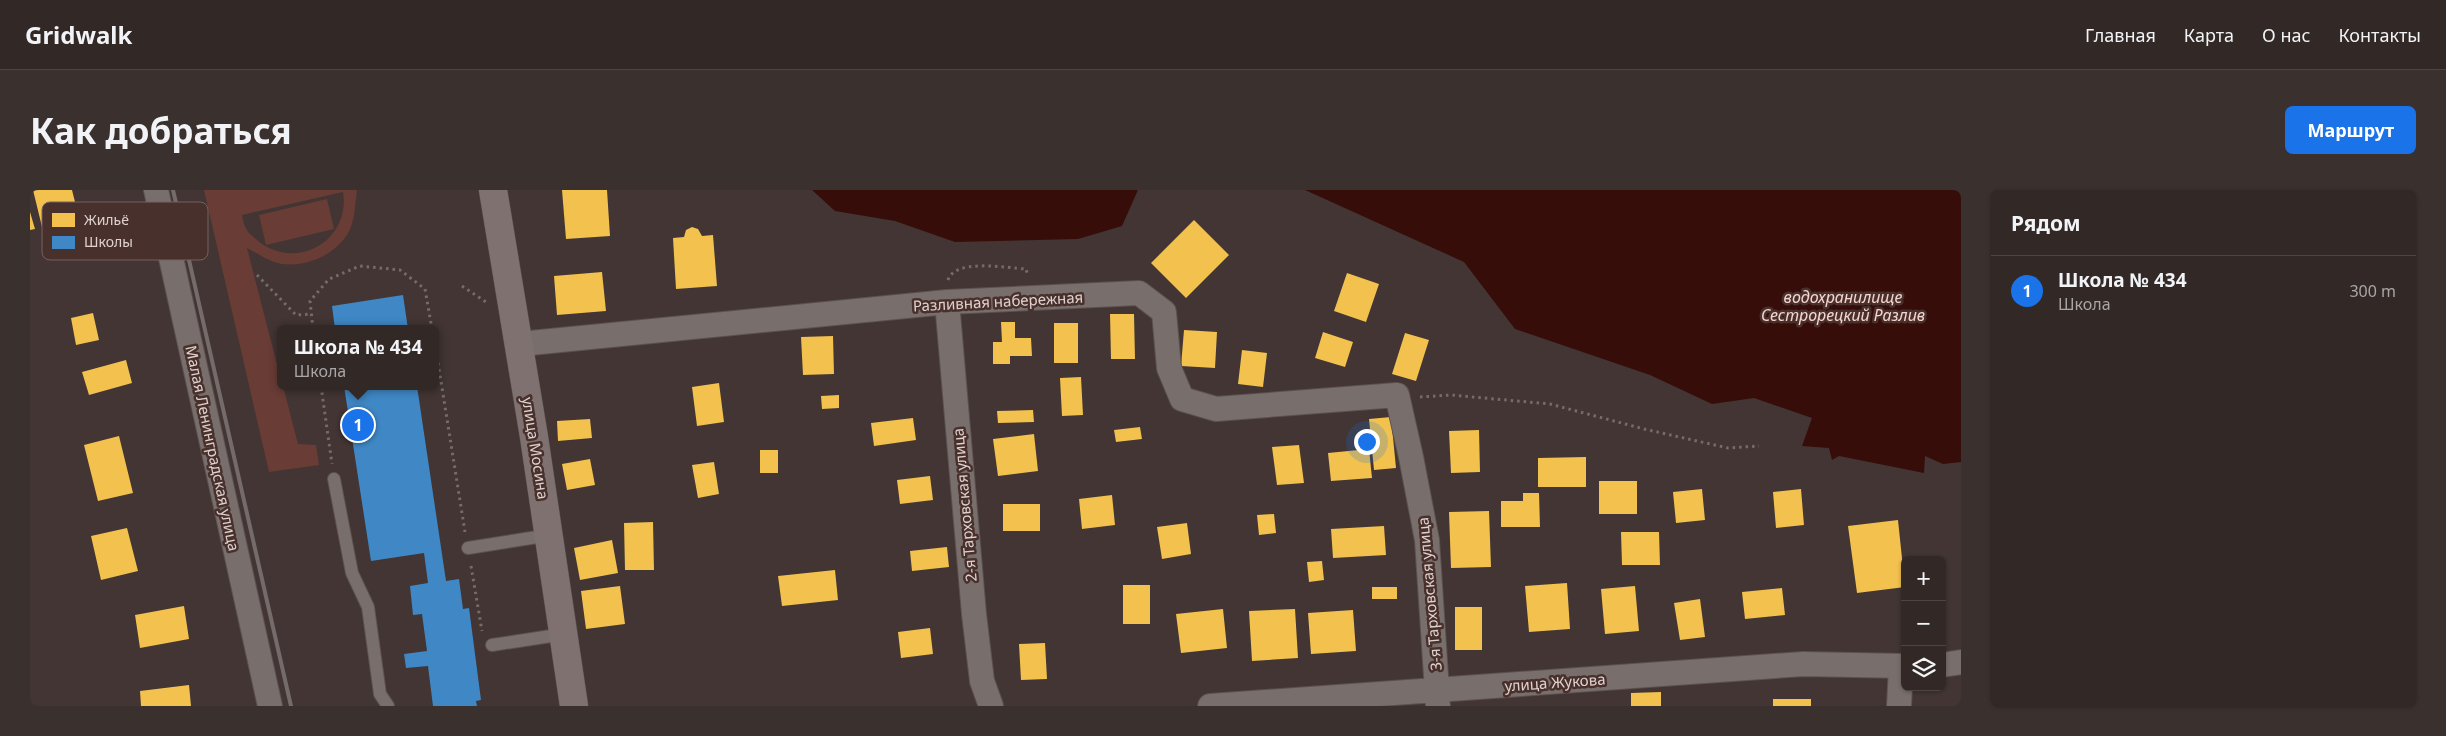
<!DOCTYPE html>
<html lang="ru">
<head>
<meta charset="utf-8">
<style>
  body { margin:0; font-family:"Noto Sans",sans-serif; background:#3a302e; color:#f1f3f6 }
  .controls { position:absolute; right:15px; bottom:15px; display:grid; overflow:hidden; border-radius:8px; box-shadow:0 1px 4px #0004 }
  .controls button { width:45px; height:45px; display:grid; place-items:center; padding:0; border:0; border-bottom:1px solid #4d4443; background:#322826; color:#f1f3f6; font:25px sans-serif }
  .you { position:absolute; left:1336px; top:251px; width:18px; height:18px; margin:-12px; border:4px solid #fff; border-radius:50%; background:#1a73e8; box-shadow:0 0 0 8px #1a73e833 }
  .badge { display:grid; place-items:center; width:32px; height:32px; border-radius:50%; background:#1a73e8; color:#fff; font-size:16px; font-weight:700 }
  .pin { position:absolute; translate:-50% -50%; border:2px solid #fff; box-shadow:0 1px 5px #0006 }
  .popup { position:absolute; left:247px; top:135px; width:162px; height:65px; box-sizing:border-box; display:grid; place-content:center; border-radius:8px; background:#322826; filter:drop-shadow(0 1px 4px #0005); font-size:16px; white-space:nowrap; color:#a8a6a7 }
  .popup b { font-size:19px; color:#f1f3f6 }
  .popup::after { content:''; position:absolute; left:50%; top:100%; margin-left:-10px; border:10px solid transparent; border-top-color:#322826 }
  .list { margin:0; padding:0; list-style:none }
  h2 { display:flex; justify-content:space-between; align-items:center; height:65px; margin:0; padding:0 20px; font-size:21px }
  h2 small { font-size:16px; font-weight:400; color:#a8a6a7 }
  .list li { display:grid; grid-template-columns:32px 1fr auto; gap:15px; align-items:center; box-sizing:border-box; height:70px; padding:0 20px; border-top:1px solid #4d4443 }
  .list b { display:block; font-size:19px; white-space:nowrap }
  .list p { margin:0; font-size:16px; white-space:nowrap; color:#a8a6a7 }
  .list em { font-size:16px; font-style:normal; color:#a8a6a7 }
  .icon { flex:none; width:28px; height:28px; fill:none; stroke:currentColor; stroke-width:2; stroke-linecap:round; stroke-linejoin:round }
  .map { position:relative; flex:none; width:1931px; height:516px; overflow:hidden; border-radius:8px }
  header { display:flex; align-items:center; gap:30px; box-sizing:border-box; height:70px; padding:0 25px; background:#322826; border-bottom:1px solid #4d4443 }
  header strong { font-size:24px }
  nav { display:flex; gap:28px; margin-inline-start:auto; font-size:18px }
  .intro { display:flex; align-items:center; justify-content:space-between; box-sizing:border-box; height:120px; padding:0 30px }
  h1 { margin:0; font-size:35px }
  .button { padding:12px 22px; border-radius:8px; background:#1a73e8; color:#fff; font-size:18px; font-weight:700 }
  main { display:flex; gap:30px; padding:0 30px }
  aside { flex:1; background:#322826; border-radius:8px; box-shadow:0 1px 4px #0004 }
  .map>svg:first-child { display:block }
  .green { fill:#693c36; fill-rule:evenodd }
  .water { fill:#370d09 }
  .homes { fill:#f2c14e }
  .schools { fill:#3f88c5 }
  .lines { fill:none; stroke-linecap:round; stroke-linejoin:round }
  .lane-casing { stroke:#5c514f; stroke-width:14 }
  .street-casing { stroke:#5c514f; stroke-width:26 }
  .secondary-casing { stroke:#5c514f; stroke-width:29 }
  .path { stroke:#756c6a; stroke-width:3; stroke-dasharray:2.5 4; stroke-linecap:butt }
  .lane { stroke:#786e6c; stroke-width:12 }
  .street { stroke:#786e6c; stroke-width:24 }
  .secondary { stroke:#7e716f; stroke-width:28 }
  .rail { stroke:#756b6a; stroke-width:4 }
  .labels { text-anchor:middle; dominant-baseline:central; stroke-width:5; stroke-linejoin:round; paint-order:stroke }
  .street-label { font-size:15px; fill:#e0d1cf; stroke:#48312d }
  .water-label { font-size:16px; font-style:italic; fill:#f8d4ce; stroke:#48312d }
  .key { fill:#48312d; stroke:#76615e; stroke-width:1 }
  .key-label { font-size:14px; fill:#e0d1cf }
</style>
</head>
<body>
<header>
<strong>Gridwalk</strong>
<nav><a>Главная</a><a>Карта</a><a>О нас</a><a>Контакты</a></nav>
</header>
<div class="intro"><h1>Как добраться</h1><a class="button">Маршрут</a></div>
<main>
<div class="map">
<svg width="1931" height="516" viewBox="0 0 1931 516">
  <rect width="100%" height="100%" fill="#423533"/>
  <!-- green -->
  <path class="green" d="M174,0H327C325,14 325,33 317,45C303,66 276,77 252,74C239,72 227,63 217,58L250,186V196H253L268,254L286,255L289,275L239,282ZM313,2C321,50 267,82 228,51C225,48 219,44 217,40C214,36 213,30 212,25Z
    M297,9L304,39L236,55L229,25Z"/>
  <!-- water -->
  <path class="water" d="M782,0H1108L1092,36L1048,49L925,52L865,31L805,21Z
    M1275,0H1931V272L1913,274L1895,266L1894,283L1809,266L1802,270L1799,258L1772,256L1782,228L1724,208L1682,214L1620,185L1485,139L1434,72Z"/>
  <!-- homes -->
  <path class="homes" d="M3,0H42L50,32L13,41Z
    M532,0H577L580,46L536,49Z
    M0,22L5,39L0,40Z
    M1164,30L1199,65L1156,108L1121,73Z
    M662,37L668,39L672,46L683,45L687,96L646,99L643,48L654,47L656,40Z
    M572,82L576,121L527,125L524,86Z
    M1317,83L1349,94L1336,132L1304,121Z
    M63,123L69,150L46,155L41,128Z
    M1080,124H1104L1105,169H1081Z
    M971,132H985V148H1001L1002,166H980V174H963V152H972Z
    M1024,133H1048V173H1024Z
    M1154,140L1187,142L1185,178L1151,176Z
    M1293,142L1323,152L1315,177L1285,168Z
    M1375,143L1399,150L1386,191L1362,184Z
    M803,146L804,184L773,185L771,147Z
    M1212,160L1237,163L1233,197L1208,194Z
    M96,170L102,193L59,205L52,182Z
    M1051,187L1053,225L1032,226L1030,188Z
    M689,193L694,232L667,236L662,197Z
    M809,205V218L792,219L791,206Z
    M1003,220L1004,232L968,233L967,221Z
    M1361,227L1366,278L1344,280L1339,229Z
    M883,228L886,250L844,256L841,233Z
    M560,229L562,248L528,251L527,231Z
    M1110,237L1112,249L1086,252L1084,240Z
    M1449,240L1450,282L1421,283L1419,241Z
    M1004,244L1008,281L968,286L963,249Z
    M89,246L103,303L68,311L54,255Z
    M1269,255L1274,293L1247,295L1242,257Z
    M1339,259L1342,288L1301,291L1298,263Z
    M730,260H748V283H730Z
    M1556,267V297H1508V268Z
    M560,269L565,295L537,300L532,274Z
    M684,272L689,304L668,308L662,275Z
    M900,286L903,310L870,314L867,290Z
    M1569,291H1607V324H1569Z
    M1672,299L1675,330L1646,333L1643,302Z
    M1771,299L1774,335L1746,338L1743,302Z
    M1493,303H1509L1510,337H1471V311H1493Z
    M1082,305L1085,335L1052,339L1049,309Z
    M973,314H1010V341H973Z
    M1459,321L1461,377L1421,378L1419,322Z
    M1244,324L1246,343L1229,345L1227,325Z
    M1868,330L1875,397L1827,403L1818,336Z
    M623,332L624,380H595L594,333Z
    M1157,333L1161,364L1132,369L1127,337Z
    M1354,336L1356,365L1303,368L1301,339Z
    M97,338L108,381L71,390L61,346Z
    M1591,342H1629L1630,375H1592Z
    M582,350L588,383L550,390L544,358Z
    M917,357L919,377L882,381L880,361Z
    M1292,371L1294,390L1279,392L1277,372Z
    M805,380L808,410L752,416L748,386Z
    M1537,393L1540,439L1499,442L1495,396Z
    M1093,395H1120V434H1093Z
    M590,396L595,434L556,439L551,401Z
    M1605,396L1609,441L1575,444L1571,399Z
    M1342,397H1367V409H1342Z
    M1752,398L1755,425L1715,429L1712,402Z
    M1670,409L1675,447L1650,450L1644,413Z
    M154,416L159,449L110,458L105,425Z
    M1425,417H1452V460H1425Z
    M1193,419L1197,458L1151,463L1146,424Z
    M1265,419L1268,468L1222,471L1219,421Z
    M1323,420L1326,461L1281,464L1278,423Z
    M900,438L903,464L871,468L868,442Z
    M1015,453L1017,489L991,490L989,454Z
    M159,495L161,516H111L110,501Z
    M1631,502V516H1601V503Z
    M1743,509H1781V516H1743Z"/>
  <!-- schools -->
  <path class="schools" d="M373,105L378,139H305L302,116Z
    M314,196H387L416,391L429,389L433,419L439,418L451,510L446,511L447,516H403L398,476L376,478L374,464L397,461L392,424L383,425L380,396L398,393L394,363L341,371Z"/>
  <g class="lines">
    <!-- lane casing -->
    <g class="lane-casing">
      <path id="lane" d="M304,289L322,383L338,417L350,504L358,516
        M438,358L520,345
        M462,455L534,444"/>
    </g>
    <!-- street casing -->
    <g class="street-casing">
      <path id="street" d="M126,0L240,516
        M917,112L944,424L952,491L961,516
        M490,154L917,112L1109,103L1134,122L1139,178L1152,209L1186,219L1367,205L1381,267L1397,350L1408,516
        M1912,475L1931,472
        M1180,516L1773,474L1875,476
        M1869,516L1871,476"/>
    </g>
    <!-- secondary casing -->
    <g class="secondary-casing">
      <path id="secondary" d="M463,0L504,247L544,516"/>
    </g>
    <!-- path -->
    <path class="path" d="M227,85L266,125L281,124
      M918,90C925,68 977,78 996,79L998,86
      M432,96L456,112
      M283,139L280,111L299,89L330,76L370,80L395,99L402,139
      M406,160L435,342
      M291,196L302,274
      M1390,207L1421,205L1520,214L1614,239L1698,258L1729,256
      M441,376L452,441"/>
    <!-- lane -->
    <use href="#lane" class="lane"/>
    <!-- street -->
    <use href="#street" class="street"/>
    <!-- secondary -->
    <use href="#secondary" class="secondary"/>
    <!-- rail -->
    <path class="rail" d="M143,0L261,516"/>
  </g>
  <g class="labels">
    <!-- street labels -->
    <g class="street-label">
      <text transform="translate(968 111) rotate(-3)">Разливная набережная</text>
      <text transform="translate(183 258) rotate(78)">Малая Ленинградская улица</text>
      <text transform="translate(506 258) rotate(81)">улица Мосина</text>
      <text transform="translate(934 315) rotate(-95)">2-я Тарховская улица</text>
      <text transform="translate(1399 404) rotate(-95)">3-я Тарховская улица</text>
      <text transform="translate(1525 492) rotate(-4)">улица Жукова</text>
    </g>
    <!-- water labels -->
    <g class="water-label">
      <text x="1813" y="107">водохранилище<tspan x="1813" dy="18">Сестрорецкий Разлив</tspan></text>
    </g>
  </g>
  <!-- legend -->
  <rect x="12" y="12" width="166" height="58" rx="8" class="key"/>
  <rect x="22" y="23" width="23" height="14" fill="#f2c14e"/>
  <rect x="22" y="46" width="23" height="13" fill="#3f88c5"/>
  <g class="key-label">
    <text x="54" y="35">Жильё</text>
    <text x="54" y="57">Школы</text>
  </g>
</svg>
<div class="controls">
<button>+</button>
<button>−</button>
<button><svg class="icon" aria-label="layers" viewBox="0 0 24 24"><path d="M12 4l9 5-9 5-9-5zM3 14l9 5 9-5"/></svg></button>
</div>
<div class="you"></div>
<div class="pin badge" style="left:328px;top:235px">1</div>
<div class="popup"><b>Школа № 434</b>Школа</div>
</div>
<aside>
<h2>Рядом<small></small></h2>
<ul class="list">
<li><span class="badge">1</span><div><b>Школа № 434</b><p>Школа</p></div><em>300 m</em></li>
</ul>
</aside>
</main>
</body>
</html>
